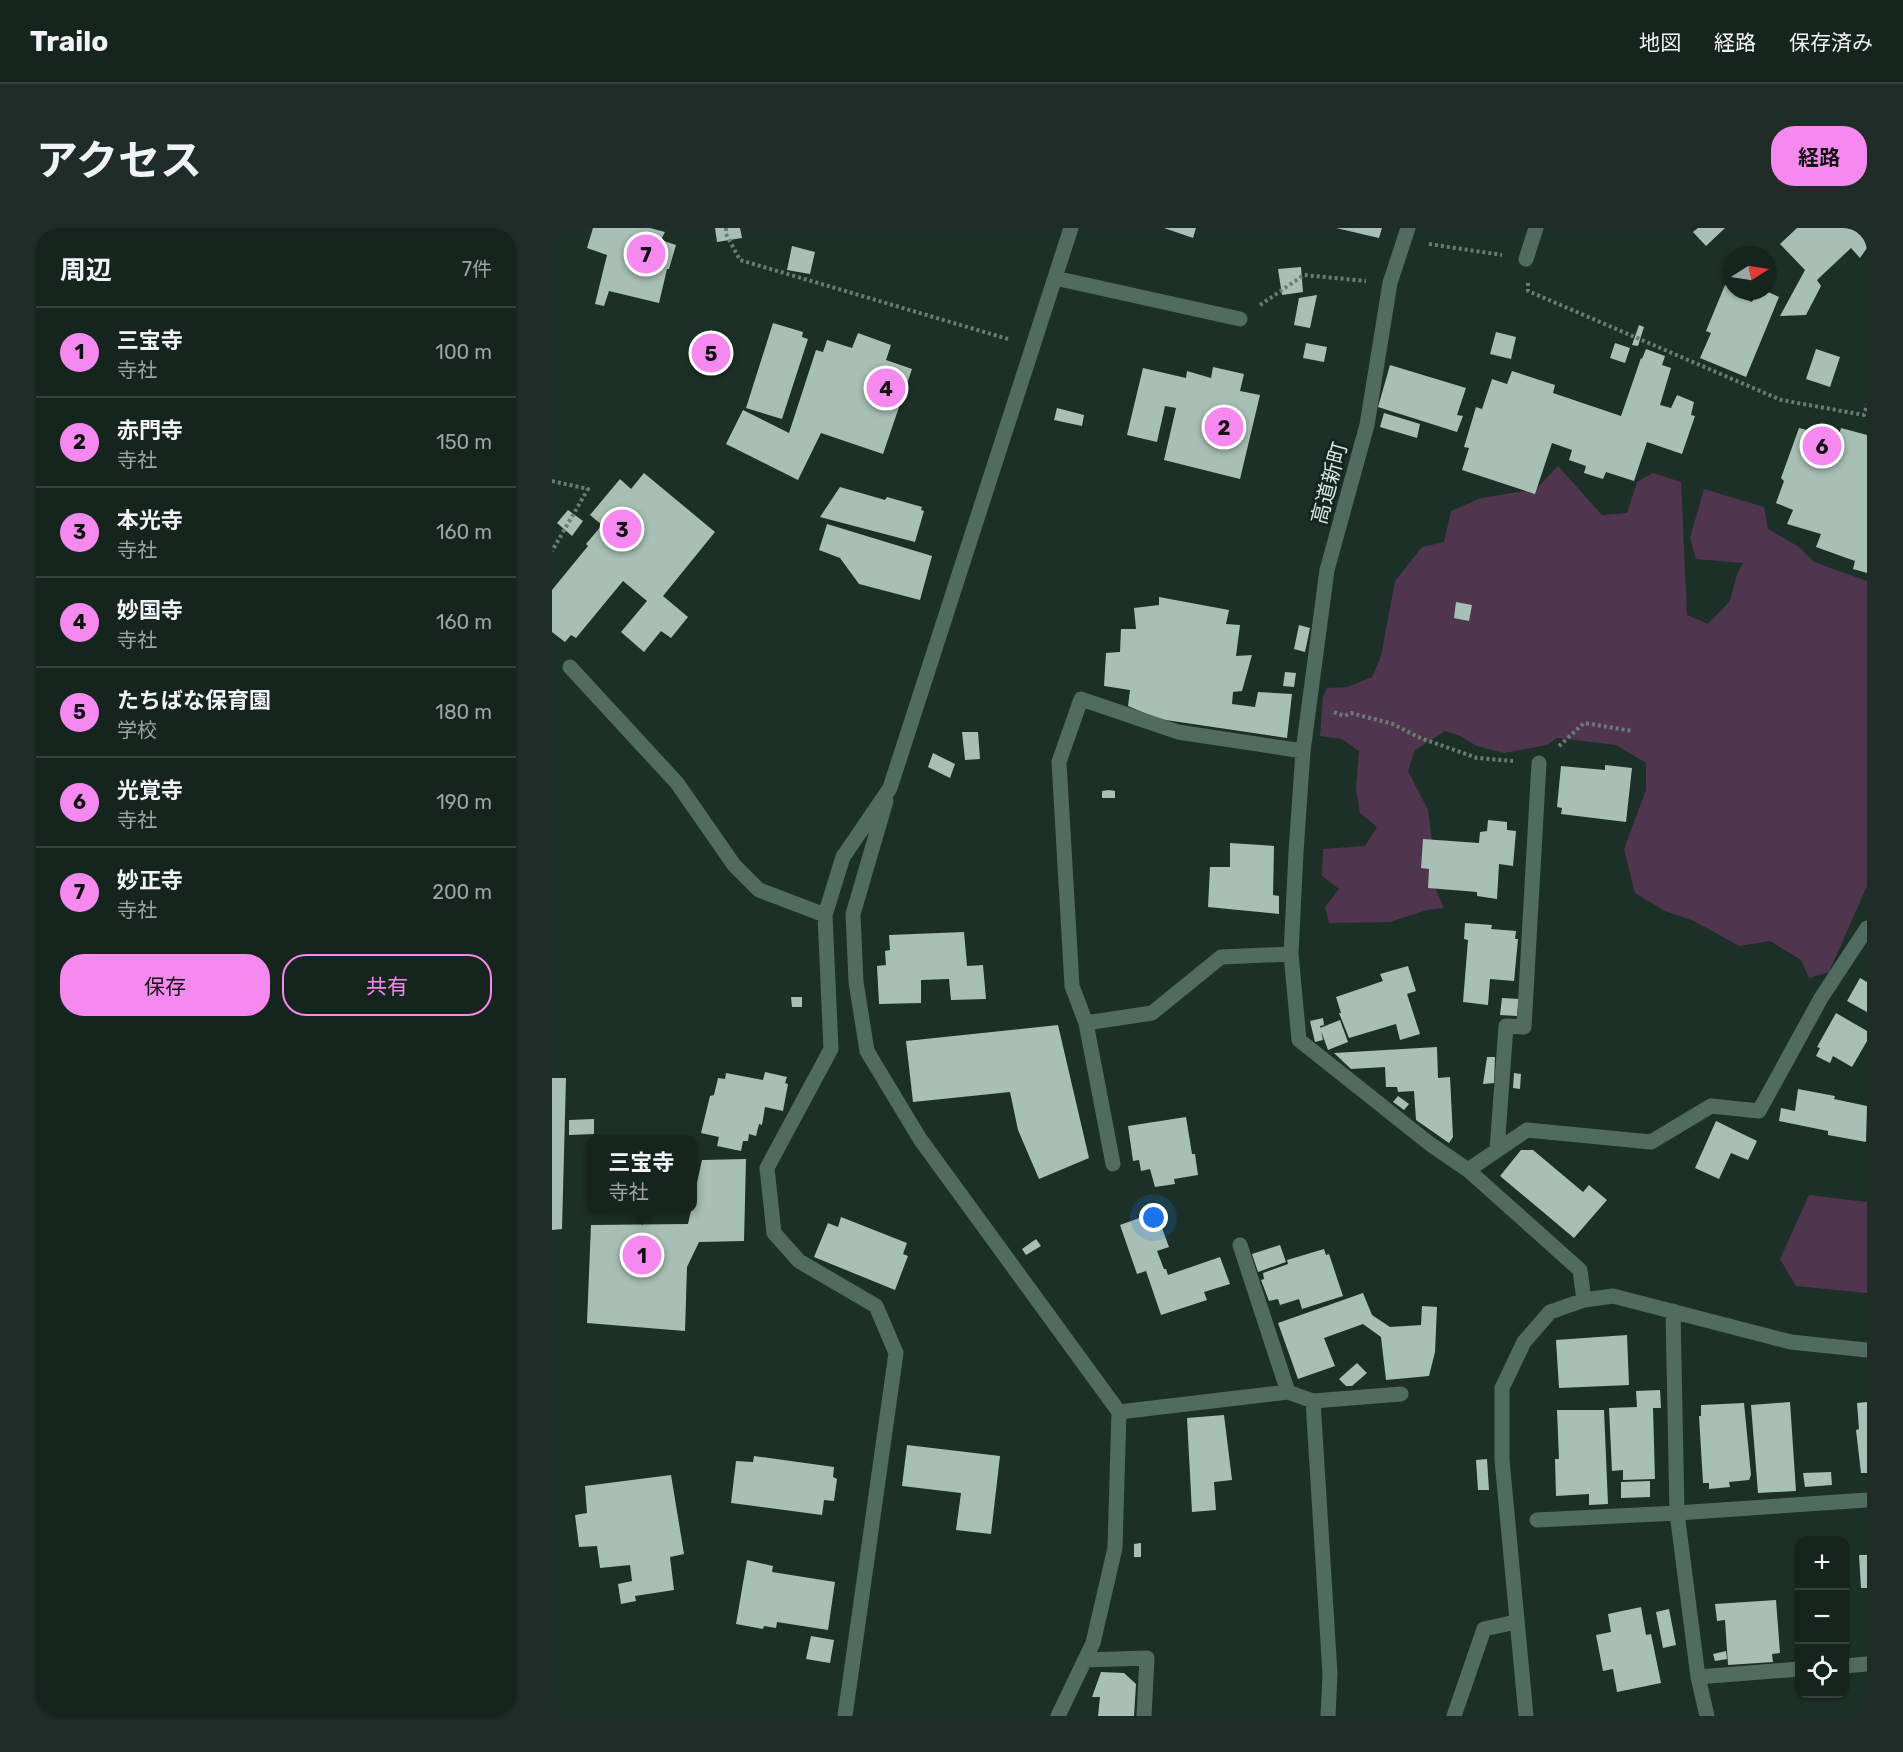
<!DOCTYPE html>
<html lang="ja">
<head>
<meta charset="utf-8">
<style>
  body { margin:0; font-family:Rubik,"Noto Sans JP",sans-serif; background:#1f2c27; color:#f1f3f6 }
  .controls { position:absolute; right:18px; bottom:18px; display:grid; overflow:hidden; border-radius:12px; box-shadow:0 2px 4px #0004 }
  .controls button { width:54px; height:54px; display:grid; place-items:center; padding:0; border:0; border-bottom:2px solid #35413c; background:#16241e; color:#f1f3f6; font:30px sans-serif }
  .compass { position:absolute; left:1171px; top:18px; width:54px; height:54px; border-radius:50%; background:#16241e; box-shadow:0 2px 4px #0004; rotate:78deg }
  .you { position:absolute; left:602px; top:990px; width:21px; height:21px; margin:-15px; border:4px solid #fff; border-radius:50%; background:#1a73e8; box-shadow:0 0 0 9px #1a73e833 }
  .badge { display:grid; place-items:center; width:39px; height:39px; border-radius:50%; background:#f589ef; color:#111; font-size:20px; font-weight:700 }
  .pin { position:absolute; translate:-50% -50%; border:3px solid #fff; box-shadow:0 2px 6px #0006 }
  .popup { position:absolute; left:34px; top:907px; width:111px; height:78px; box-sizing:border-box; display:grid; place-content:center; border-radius:12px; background:#16241e; filter:drop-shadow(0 2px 4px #0005); font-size:20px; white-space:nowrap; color:#9ea4a4 }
  .popup b { font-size:22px; color:#f1f3f6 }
  .popup::after { content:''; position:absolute; left:50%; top:100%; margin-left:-12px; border:12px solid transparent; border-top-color:#16241e }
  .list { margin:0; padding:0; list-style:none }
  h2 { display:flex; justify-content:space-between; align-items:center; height:78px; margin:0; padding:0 24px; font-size:26px }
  h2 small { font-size:20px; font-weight:400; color:#9ea4a4 }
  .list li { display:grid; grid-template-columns:39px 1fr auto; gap:18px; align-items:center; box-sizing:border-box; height:90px; padding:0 24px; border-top:2px solid #35413c }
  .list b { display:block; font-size:22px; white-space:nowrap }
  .list p { margin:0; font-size:20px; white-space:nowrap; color:#9ea4a4 }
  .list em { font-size:20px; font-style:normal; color:#9ea4a4 }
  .actions { display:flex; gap:12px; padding:18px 24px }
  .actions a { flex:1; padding:14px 0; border:2px solid #f589ef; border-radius:24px; text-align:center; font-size:21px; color:#f589ef }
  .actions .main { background:#f589ef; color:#111 }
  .icon { flex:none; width:33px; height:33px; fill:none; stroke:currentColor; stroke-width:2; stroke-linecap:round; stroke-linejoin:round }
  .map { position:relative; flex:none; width:1315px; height:1488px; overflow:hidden; border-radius:24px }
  header { display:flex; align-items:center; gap:36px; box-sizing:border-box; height:84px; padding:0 30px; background:#16241e; border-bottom:2px solid #35413c }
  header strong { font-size:28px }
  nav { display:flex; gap:33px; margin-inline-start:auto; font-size:21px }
  .intro { display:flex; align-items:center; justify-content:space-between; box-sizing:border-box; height:144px; padding:0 36px }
  h1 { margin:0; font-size:42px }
  .button { padding:15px 27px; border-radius:24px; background:#f589ef; color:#111; font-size:21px; font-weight:700 }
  main { display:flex; gap:36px; padding:0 36px }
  aside { flex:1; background:#16241e; border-radius:24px; box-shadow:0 2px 4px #0004 }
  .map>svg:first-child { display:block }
  .green { fill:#50354e }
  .building { fill:#a8bfb5 }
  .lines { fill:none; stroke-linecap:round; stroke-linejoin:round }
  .path { stroke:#6b7b74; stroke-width:4; stroke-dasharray:3 3; stroke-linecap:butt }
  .minor { stroke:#526b60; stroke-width:15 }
  .labels { text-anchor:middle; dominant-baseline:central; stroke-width:6; stroke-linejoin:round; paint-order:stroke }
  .street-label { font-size:21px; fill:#dbe7e1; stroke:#13261f }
</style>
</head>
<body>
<header>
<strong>Trailo</strong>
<nav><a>地図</a><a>経路</a><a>保存済み</a></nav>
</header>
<div class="intro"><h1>アクセス</h1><a class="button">経路</a></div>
<main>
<aside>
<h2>周辺<small>7件</small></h2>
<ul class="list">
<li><span class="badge">1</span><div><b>三宝寺</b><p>寺社</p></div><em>100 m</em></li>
<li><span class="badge">2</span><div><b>赤門寺</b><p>寺社</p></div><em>150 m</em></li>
<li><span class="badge">3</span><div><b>本光寺</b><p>寺社</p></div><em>160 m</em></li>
<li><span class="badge">4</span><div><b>妙国寺</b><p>寺社</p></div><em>160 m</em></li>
<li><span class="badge">5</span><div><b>たちばな保育園</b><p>学校</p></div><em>180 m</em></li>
<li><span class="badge">6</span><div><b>光覚寺</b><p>寺社</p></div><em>190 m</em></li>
<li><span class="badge">7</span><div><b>妙正寺</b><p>寺社</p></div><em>200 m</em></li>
</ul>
<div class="actions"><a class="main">保存</a><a>共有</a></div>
</aside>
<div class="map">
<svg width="1315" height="1488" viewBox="0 0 1315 1488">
  <rect width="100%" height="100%" fill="#1d3028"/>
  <!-- green -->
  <path class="green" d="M1006,238L1050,287L1075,285L1085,254L1101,245L1129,254L1135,387L1156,396L1178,373L1185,346L1191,335L1144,331L1138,310L1152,261L1212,279L1216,301L1247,319L1262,334L1315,353V658L1277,744L1257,750L1249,732L1218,713L1187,718L1142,693L1113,683L1083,665L1072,621L1094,562V535L1064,517L1005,510L995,517L952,525L925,518L908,508L893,503L863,522L856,543L876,582L880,614L882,657L892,680L875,682L838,694L777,695L773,679L787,661L770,648L771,621L813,618L825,599L808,585L804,561L807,523L790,511L768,508L771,469L775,460L796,459L820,449L829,428L843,353L870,319L892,314L899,283L929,270L984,261Z
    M1257,967L1315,974V1065L1244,1058L1228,1031Z"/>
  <!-- building -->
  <path class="building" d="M41,0H98L113,4L109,12L124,17L117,41H115L107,75L57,63L52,78L43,76L55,27L35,20Z
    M163,0H188L190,10L165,14Z
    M612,0H644L641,10Z
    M784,0H830L827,10Z
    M1146,0H1173L1154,18L1141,4Z
    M1245,0H1315V20L1308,30L1299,20L1265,52L1269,58L1254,87L1228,88L1253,42L1228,16Z
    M240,18L263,24L258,46L235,42Z
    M749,39L751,64L730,67L726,41Z
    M1173,57L1180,60V63L1194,66L1192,71L1200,74L1205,63H1214L1227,69L1194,149L1148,130L1159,105L1154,103Z
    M765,67L758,100L742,97L747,70Z
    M221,95L251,104L250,109L256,111L230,191L194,180Z
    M1087,97L1092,99L1086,118L1080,117Z
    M944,104L964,109L959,131L938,126Z
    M306,105L339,117L334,132L360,141L331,226L269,205L246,252L174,216L191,182L237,205L264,122L271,124L275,112L300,120Z
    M754,115L775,119L772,134L751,130Z
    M1063,115L1078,120L1073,135L1058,130Z
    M1094,121L1113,128L1110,137L1119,140L1108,177L1119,180L1125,167L1142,174L1139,187L1143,188L1130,226L1095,214L1082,253L1054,244L1051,251L1032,245L1034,238L1017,232L1020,222L1000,215L983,266L910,242L917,220L912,219L924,179L930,181L940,151L955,156L960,143L1003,157L1001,165L1069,188L1089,130L1090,131Z
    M1264,121L1288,129L1278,159L1254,151Z
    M838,137L914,160L905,187L911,188L905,204L826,179Z
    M661,139L692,146L688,163L708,167L688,251L612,232L624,180L613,178L605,214L575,207L591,140L634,150L635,143L659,150Z
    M505,180L532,187L530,198L502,192Z
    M832,185L868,196L865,210L828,199Z
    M1247,200L1286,210L1289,200L1315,207V345L1301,341L1303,333L1264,319L1269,306L1235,296L1241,282L1224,275L1232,253L1229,250Z
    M92,245L163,304L111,368L136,389L119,410L109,403L92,424L69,404L95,373L71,353L24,410L19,407L13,414L0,404V362L36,318L34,316L50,297L38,287L68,251L79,261Z
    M288,259L333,272L335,269L370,279L369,282L372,283L363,314L268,289Z
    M16,282L31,293L20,308L5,295Z
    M275,296L380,328L368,372L307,356L288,330L267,322Z
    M607,369L677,382L674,396L688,397L684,428L700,427L690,463L681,464L680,476L703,479L706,464L740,466L735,510L607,491L576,478L578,462L552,458L554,425L568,424L569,401H584L582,380L607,377Z
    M904,374L920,377L917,393L902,390Z
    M747,397L758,400L753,424L742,421Z
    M733,444L744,445L742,459L731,458Z
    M410,504H426L428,531L413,532Z
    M381,525L403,536L398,550L376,539Z
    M1053,537L1080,540L1074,594L1009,586L1010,580L1005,579L1009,538L1053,542Z
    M557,562L563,563V570H550V563Z
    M936,592L955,594V602L964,603L961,638L947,636L945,671L925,668V664L876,660L877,641L869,640L871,611L927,615L928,604L935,603Z
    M678,615L722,618L721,667L727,668V686L656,679L658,639H678Z
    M913,695L940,697L939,701L964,703L963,711H966L962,753L938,751L936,777L911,774L916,712L912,711Z
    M412,704L415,738L431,737L434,771L399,772L397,751L369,752V775L327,776L325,738L334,737L333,723L338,722L337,707Z
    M856,738L864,763L855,766L868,806L848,812L844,796L797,810L787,785H789L784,769L831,753L828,746Z
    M1308,750L1315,754V784L1295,773Z
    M239,769H250V779H240Z
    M950,770L967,771L965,788L948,787Z
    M1284,785L1315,803V813L1300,839L1281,828L1278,835L1264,828L1268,820L1265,819Z
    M771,790L772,797L768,798L771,812L763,814L758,793Z
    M788,792L796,814L776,822L768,800Z
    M506,797L537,930L487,951L466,902L458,864L361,874L354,813Z
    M885,819L886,850L898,849L901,909L897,915L864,892L862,863L846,864L845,859H834L833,839L799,841L782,825Z
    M935,829H943L942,855L931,856Z
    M213,844L235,849L233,855L236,856L231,883L213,879L210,897L207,896L204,908L197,906L196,913H191L189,923L165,918L167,909L149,905L158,868L162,867L166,850L173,851L174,845L211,852Z
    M962,845L969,846L968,861L961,860Z
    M0,850H14L10,1001L0,1002Z
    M1246,861L1283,868L1282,871L1315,878L1314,914L1276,907V903L1227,893L1229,880L1243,883Z
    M846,868L857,876L852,882L841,874Z
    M634,889L640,926H643L646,947L622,951L623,956L603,959L598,941L589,943L587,932L581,933L576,898Z
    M42,891V906L17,907V892Z
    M1164,893L1205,913L1196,932L1179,925L1167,951L1143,940Z
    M969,922H981L1031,964L1037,957L1055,972L1022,1010L948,948Z
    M194,931L192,1013L147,1014L135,1039L133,1103L35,1095L39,997L136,996L150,932Z
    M604,984L617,1019L605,1023L612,1041H614L616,1047L668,1029L678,1056L652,1064L655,1072L609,1087L594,1043L585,1046L568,997Z
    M289,989L355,1015L351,1026L356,1028L343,1062L262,1029L276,995L286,999Z
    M484,1011L489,1018L474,1027L470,1021Z
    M728,1017L734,1034L706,1044L700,1026Z
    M772,1021L774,1027L777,1026L791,1068L750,1081L747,1071L728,1077L726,1071L717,1073L709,1052L712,1051L711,1045L736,1036L735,1032Z
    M811,1065L820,1087L838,1099L869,1097L870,1078L885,1079L883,1124L877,1148L834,1152L829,1109L811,1096L772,1110L783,1138L746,1151L726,1095Z
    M1075,1107L1077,1157L1007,1160L1004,1112Z
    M805,1135L815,1145L800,1158H794L787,1151Z
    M1108,1162L1109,1180H1101L1103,1251L1071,1252V1242L1060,1243L1057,1180L1085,1179L1084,1163Z
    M1238,1174L1244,1263L1206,1265L1199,1177Z
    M1315,1174V1245H1309L1304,1202L1307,1201L1305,1175Z
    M1192,1175L1199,1247L1197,1252L1177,1254L1178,1259L1157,1261V1255H1151L1147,1188H1149V1177Z
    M1005,1182H1052L1056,1276L1037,1277V1266L1004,1268L1003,1231H1007Z
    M672,1187L680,1252L662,1254L664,1282L640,1284L635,1190Z
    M355,1217L448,1228L439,1306L404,1302L409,1265L350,1258Z
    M202,1228L282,1239L281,1249L285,1251L282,1273L272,1272L270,1287L179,1275L184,1233L201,1234Z
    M935,1231L937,1262H926L924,1232Z
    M1279,1244L1280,1257L1253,1259L1251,1245Z
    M119,1247L132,1326L118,1329L122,1362L83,1368L84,1373L69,1376L66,1356L80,1353L78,1337L48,1340L45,1318L27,1319L23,1287L35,1285L33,1258Z
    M1098,1253V1269L1069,1270V1254Z
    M589,1315V1329H582V1316Z
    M1307,1327H1315V1360H1309Z
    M195,1332L221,1338L220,1344L283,1354L276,1402L225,1394L224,1400L212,1398L211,1401L184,1396Z
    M1224,1372L1228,1425L1220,1426L1221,1434L1176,1437L1173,1392L1165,1393L1163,1376Z
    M1089,1379L1094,1407L1099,1406L1109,1455L1065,1464L1061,1441L1051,1443L1044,1407L1059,1404L1056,1386Z
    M1117,1381L1124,1417L1111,1420L1104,1384Z
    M259,1408L282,1412L278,1435L254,1431Z
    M1174,1423L1175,1431L1163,1433L1161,1426Z
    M549,1444L572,1445L584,1456L582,1488H546L548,1469H540Z"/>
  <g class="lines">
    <!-- path -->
    <path class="path" d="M174,0V6L188,32L456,111
      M877,16L950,27
      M976,55V63L1229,172L1312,187L1315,177
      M708,77L752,47L814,53
      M0,253L36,261L0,323
      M782,484L792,488L799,485L841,496L866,509L925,530L961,533
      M1007,518L1032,495L1081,503"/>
    <!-- minor -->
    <path class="minor" d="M856,0L838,55L815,197L775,342L751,523L744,624L739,726L747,812L878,916L916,942L1028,1042L1032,1072
      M974,31L984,0
      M503,50L688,91
      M18,439L125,555L182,637L207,662L273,687
      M334,573L301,686L304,754L315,823L368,911L567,1184
      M739,726L669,729L600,785L534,795L520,758L507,534L529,471L626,504L751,523
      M534,795L561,936
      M945,922L954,798L972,799L987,535
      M916,942L975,902L1099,914L1159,878L1207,883L1269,770L1315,700
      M688,1017L736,1164
      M1121,1083L1125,1285L1146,1449L1155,1488
      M761,1173L778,1446L776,1488
      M985,1292L1125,1285L1315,1272
      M533,1432L595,1430L592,1488
      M1292,1438L1315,1436
      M1146,1449L1248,1441
      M293,1488L344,1125L324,1078L247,1033L222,1005L215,940L279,821L273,687L291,629L338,560L519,0
      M506,1488L541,1415L563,1320L567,1184L736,1164L761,1173L849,1166
      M902,1488L932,1401L964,1394
      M974,1488L950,1232V1160L972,1114L998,1084L1032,1072L1061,1068L1239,1114L1315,1122"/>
  </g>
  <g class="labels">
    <!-- street labels -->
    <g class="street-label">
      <text transform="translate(777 255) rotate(-75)">高道新町</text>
    </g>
  </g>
</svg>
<div class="controls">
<button>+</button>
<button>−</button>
<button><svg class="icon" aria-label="locate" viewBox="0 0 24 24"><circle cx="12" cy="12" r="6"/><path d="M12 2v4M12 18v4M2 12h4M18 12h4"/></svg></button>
</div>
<svg class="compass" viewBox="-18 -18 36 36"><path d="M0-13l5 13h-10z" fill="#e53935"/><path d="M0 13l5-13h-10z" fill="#9ea4a4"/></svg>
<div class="you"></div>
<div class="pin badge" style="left:90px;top:1027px">1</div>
<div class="popup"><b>三宝寺</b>寺社</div>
<div class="pin badge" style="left:672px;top:199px">2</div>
<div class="pin badge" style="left:70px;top:301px">3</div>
<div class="pin badge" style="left:334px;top:160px">4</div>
<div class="pin badge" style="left:159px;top:125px">5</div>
<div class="pin badge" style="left:1270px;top:218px">6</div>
<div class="pin badge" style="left:94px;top:26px">7</div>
</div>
</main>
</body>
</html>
